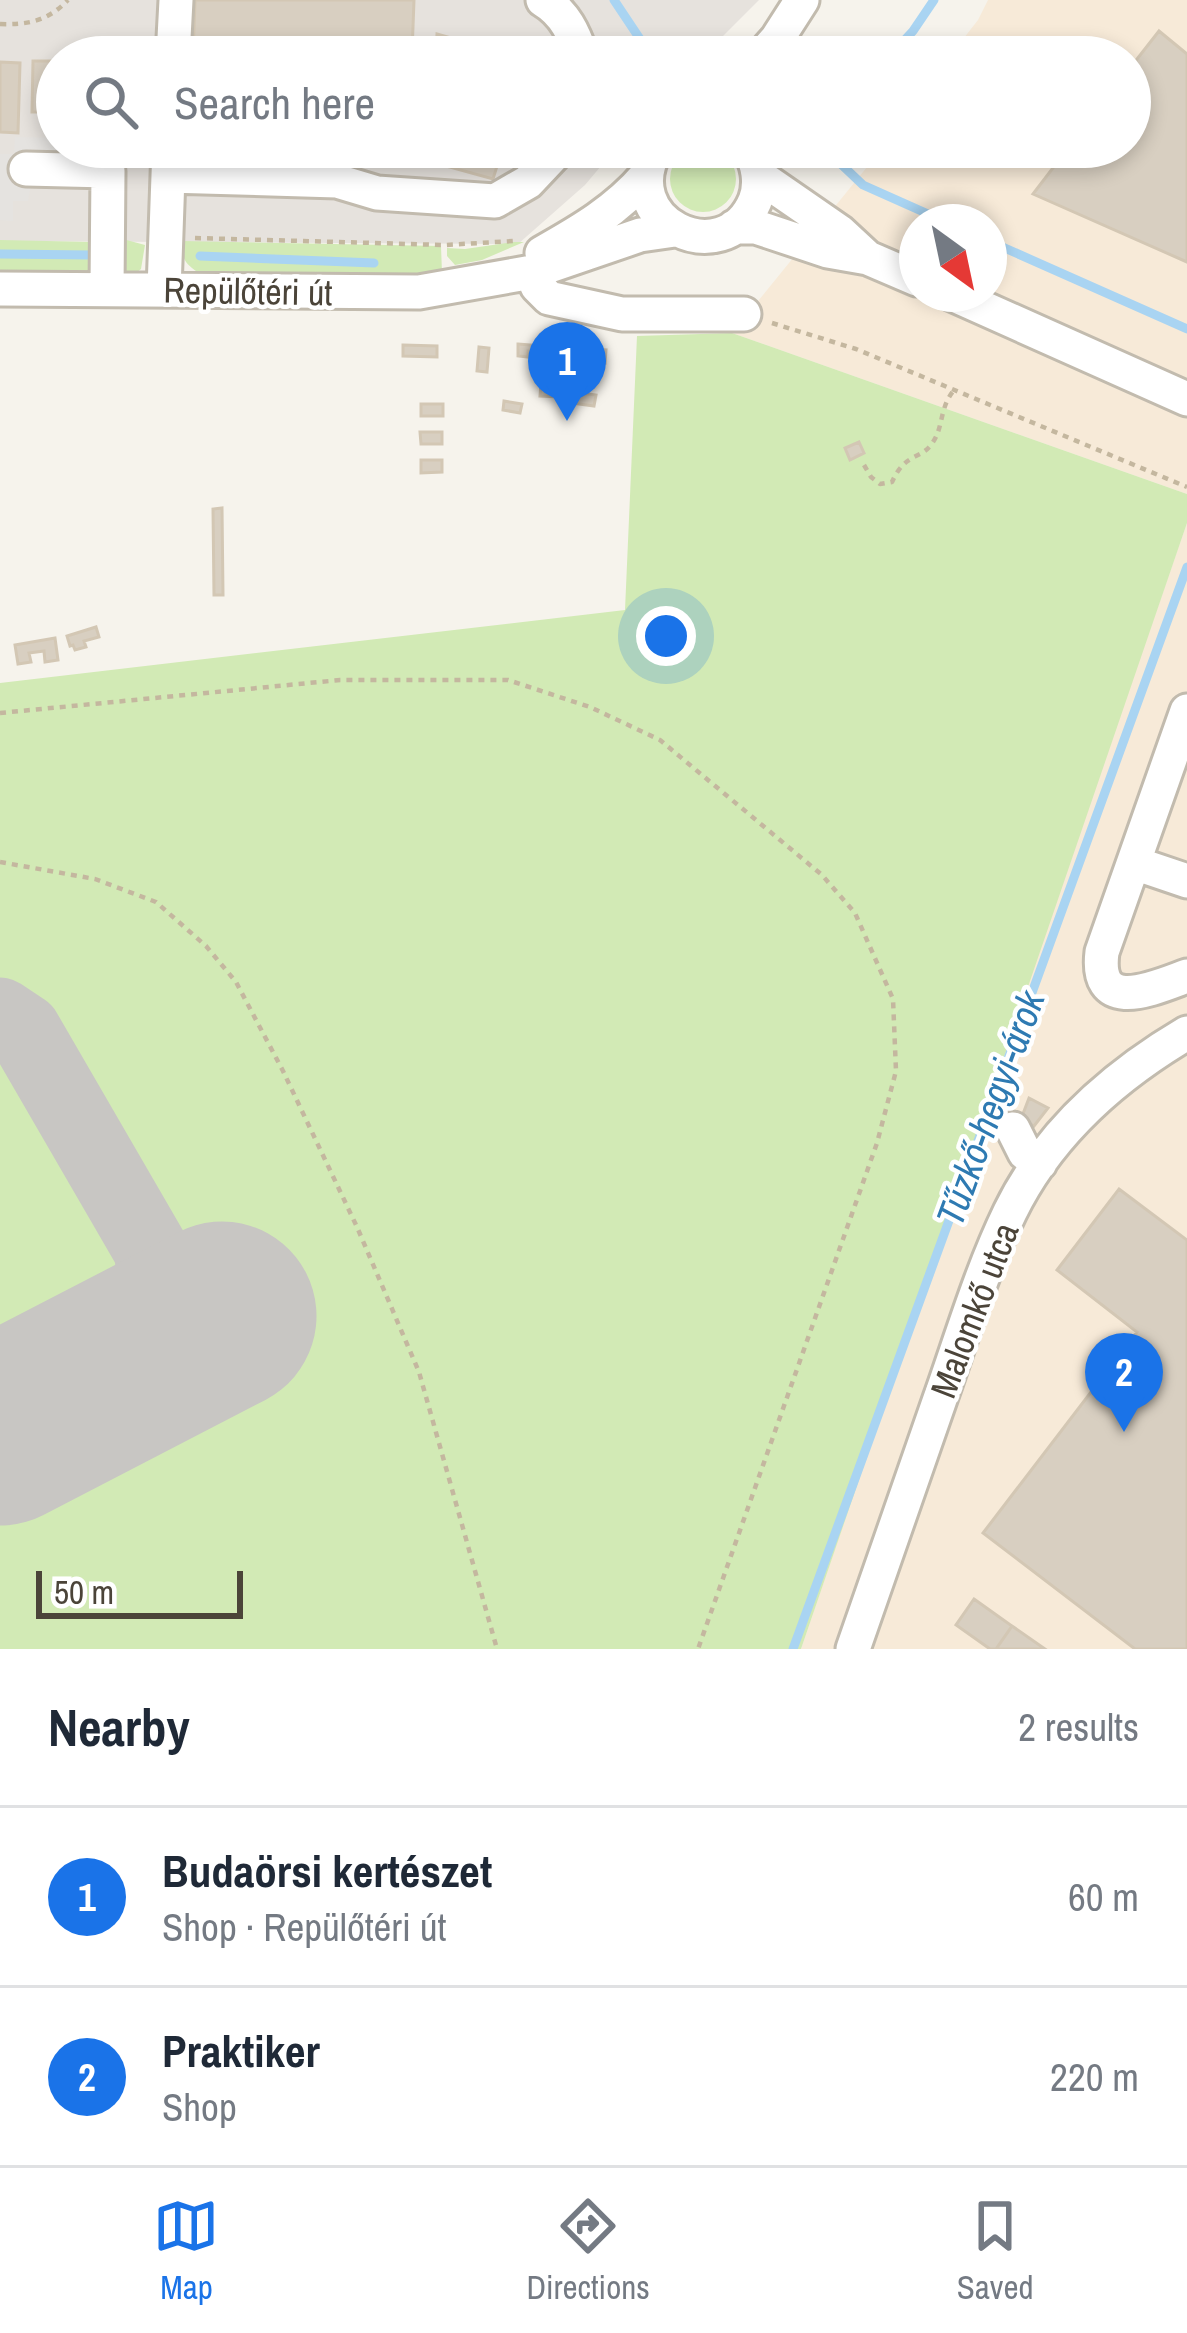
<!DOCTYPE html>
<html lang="en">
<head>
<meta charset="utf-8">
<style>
  body { margin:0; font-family:"Archivo Narrow",sans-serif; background:#f6f6f7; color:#1f2937 }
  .compass { position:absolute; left:899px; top:204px; width:108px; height:108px; border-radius:50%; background:#fff; box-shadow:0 6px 18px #0003; rotate:147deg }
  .scale { position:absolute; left:36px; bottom:30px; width:207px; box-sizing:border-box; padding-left:12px; border:6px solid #4b4439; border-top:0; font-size:33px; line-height:42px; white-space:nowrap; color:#4b4439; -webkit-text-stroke:9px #fff; paint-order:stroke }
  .you { position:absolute; left:666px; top:636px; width:42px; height:42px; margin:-30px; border:9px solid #fff; border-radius:50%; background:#1a73e8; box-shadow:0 0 0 18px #1a73e833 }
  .badge { display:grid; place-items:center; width:78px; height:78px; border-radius:50%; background:#1a73e8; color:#fff; font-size:39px; font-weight:700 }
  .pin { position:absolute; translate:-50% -99px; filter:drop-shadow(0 3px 6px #0008) }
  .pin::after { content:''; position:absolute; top:63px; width:42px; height:36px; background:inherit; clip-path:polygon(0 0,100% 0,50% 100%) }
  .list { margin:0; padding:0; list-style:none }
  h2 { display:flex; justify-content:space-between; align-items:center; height:156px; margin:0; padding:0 48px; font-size:51px }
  h2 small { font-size:39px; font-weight:400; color:#747a83 }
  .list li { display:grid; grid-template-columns:78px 1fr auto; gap:36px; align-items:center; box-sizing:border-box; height:180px; padding:0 48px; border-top:3px solid #e0e1e3 }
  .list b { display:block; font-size:45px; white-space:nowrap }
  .list p { margin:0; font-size:39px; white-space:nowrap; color:#747a83 }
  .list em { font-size:39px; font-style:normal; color:#747a83 }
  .icon { flex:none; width:66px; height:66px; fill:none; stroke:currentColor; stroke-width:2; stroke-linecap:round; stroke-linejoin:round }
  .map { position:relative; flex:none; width:1187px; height:1649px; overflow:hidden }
  .search { position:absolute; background:#fff; box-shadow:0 6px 18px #0003; left:36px; right:36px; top:36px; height:132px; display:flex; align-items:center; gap:30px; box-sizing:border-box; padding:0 42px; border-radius:66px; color:#747a83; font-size:45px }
  .sheet { height:516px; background:#fff }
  nav { display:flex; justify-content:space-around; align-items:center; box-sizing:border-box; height:168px; border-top:3px solid #e0e1e3; background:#fff; font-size:33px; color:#747a83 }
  nav a { display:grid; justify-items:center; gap:6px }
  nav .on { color:#1a73e8 }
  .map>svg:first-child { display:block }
  .commercial { fill:#f7ead8; fill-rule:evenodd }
  .industrial { fill:#e6e2dd }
  .green { fill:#d2eab5 }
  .parking { fill:#e5e3e0 }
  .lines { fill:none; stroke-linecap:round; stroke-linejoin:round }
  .stream { stroke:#a9d4f2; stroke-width:9 }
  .taxiway { stroke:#c8c6c3; stroke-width:75 }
  .runway { stroke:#c8c6c3; stroke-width:189 }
  .building { fill:#d8cfc1; stroke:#d3c7b4; stroke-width:3 }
  .minor-casing { stroke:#c2bbae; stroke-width:39 }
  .path { stroke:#c4b79f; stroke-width:4.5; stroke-dasharray:6 6; stroke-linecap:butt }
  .minor { stroke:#fff; stroke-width:33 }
  .labels { text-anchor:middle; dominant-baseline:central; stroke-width:9; stroke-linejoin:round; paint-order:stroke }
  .street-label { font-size:36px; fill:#4b4439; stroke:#fff }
  .water-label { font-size:39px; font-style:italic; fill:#2e7ab2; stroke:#fff }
</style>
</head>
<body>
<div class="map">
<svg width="1187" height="1649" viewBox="0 0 1187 1649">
  <rect width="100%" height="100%" fill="#f6f3ec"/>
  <!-- commercial -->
  <path class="commercial" d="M988,0H1187V494L732,333L876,156L875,147H1130V57H949L978,20ZM917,222H989V294H917Z
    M1187,523V1649H801L1062,882Z"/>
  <!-- industrial -->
  <path class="industrial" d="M0,0H759L702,57H57V147H617L585,185L518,244L0,241Z"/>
  <!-- green -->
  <path class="green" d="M670 179a33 33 0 1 1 66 0a33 33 0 1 1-66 0Z
    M119,238L145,245L141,269L132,276L123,274Z
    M0,240L93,242L92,271H0Z
    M182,241L441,246L442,273L421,276L199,273C185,264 181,258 182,241Z
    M513,242H524L482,260L455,265L447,256V248L465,249Z
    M732,333L1187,494V523L801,1649H0V683L625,610L637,336Z"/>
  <!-- parking -->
  <path class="parking" d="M15,137L57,138V147H125L123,184L38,181L31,186L28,201H13V221L0,220V154H14Z"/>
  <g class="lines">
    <!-- stream -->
    <path class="stream" d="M614,0L652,57
      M889,57L913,31L934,0
      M823,147L863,185L946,222
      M989,241L1187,329
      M0,254L91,255
      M200,256L374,263
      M793,1649L1187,567"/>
    <!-- taxiway -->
    <path class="taxiway" d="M0,1015L24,1031L151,1250L165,1345"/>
    <!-- runway -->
    <path class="runway" d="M0,1431L222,1316"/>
  </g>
  <!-- building -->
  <path class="building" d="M195,0H414L412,53L362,52V57H193Z
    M1159,31L1187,54V262L1033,194L1069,147H1130V68Z
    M437,34L517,57H362V52L436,54Z
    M33,61H57V118H50V112H32Z
    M0,62L20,63L18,133L0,132Z
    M379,147H503L493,179L439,164L378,162Z
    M518,344L544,346L543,352L528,351V357L518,356Z
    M403,345L437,346V357L403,356Z
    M544,346L563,347L559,397L540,396Z
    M479,347L489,348L487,372L477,371Z
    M570,348L606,350L605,363L569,358Z
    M565,391L596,395L594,406L564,402Z
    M504,401L522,404L520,413L503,410Z
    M421,404H443V416H421Z
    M420,432H442V444H421Z
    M859,442L864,453L850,460L845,448Z
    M421,460H442V472L421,473Z
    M222,508L223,595H214L213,509Z
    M96,627L99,637L84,641L86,647L75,650L73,645L70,646L67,636Z
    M55,638L58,660L45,662L44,651L29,653L31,662L18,664L15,645Z
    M1029,1098L1048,1108L1034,1126L1021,1119Z
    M1119,1189L1187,1240V1649H1135L983,1533L1137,1332L1057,1270Z
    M974,1599L1012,1626L996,1649H990L956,1625Z
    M1012,1626L1045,1649H996Z"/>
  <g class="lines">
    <!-- minor casing -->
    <g class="minor-casing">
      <path id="minor" d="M543,0C565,13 574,34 582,57
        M173,57L176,0
        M761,57L777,39L802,0
        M657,147C612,221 724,275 755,201C762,183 758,163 748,147
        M26,169L108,171L107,289
        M168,176L337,181L377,193L495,201L528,182L561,147
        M759,176L840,232L868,258
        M734,227H756L828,251L868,258L917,279
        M542,253C581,231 617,210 646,176
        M532,272L537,286L549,298L622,314H744
        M0,289L419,292L532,272L640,235L675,230
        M164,290L169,147
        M952,294L1187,399
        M1187,711L1102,952C1094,1016 1154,988 1187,976
        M1134,863L1187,881
        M1013,1129L1025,1153L1040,1163
        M853,1649C882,1566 911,1483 940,1399C962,1337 981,1272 1010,1212C1048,1134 1114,1076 1187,1033"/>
    </g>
    <!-- path -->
    <path class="path" d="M0,24C28,25 48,21 68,0
      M195,238L445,245L514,241
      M772,323L856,349L1187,487
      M864,465L871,477L880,484L892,482C906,451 921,461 933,442C944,426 939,407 955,389
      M0,713L340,680H508L590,707L660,740L822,875L855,913L893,999L896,1071L877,1143L698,1649
      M0,862L95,879L156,902L206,946L236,982L283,1071L357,1227L419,1372L497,1649"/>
    <!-- minor -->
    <use href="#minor" class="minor"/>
  </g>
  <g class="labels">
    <!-- street labels -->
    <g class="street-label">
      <text transform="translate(248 291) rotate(1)">Repülőtéri út</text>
      <text transform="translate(974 1310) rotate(-69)">Malomkő utca</text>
    </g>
    <!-- water labels -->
    <g class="water-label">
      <text transform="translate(990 1108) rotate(-70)">Tűzkő-hegyi-árok</text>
    </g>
  </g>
</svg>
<svg class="compass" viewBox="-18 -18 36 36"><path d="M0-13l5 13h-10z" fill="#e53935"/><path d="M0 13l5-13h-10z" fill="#747a83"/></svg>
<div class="scale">50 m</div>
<div class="you"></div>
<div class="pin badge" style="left:567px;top:421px">1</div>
<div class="pin badge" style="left:1124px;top:1432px">2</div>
<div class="search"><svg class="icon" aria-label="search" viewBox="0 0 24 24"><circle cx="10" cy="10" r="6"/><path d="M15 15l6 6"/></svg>Search here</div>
</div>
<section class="sheet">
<h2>Nearby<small>2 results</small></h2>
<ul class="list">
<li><span class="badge">1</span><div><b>Budaörsi kertészet</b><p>Shop · Repülőtéri út</p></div><em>60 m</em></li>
<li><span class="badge">2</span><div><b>Praktiker</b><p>Shop</p></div><em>220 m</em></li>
</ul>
</section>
<nav>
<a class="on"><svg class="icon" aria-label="map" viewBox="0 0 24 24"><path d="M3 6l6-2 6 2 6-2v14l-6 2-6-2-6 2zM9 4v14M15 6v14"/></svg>Map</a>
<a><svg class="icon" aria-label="directions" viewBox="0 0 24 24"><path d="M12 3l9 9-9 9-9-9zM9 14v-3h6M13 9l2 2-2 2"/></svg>Directions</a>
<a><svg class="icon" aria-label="saved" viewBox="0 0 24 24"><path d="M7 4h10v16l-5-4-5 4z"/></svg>Saved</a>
</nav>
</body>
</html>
